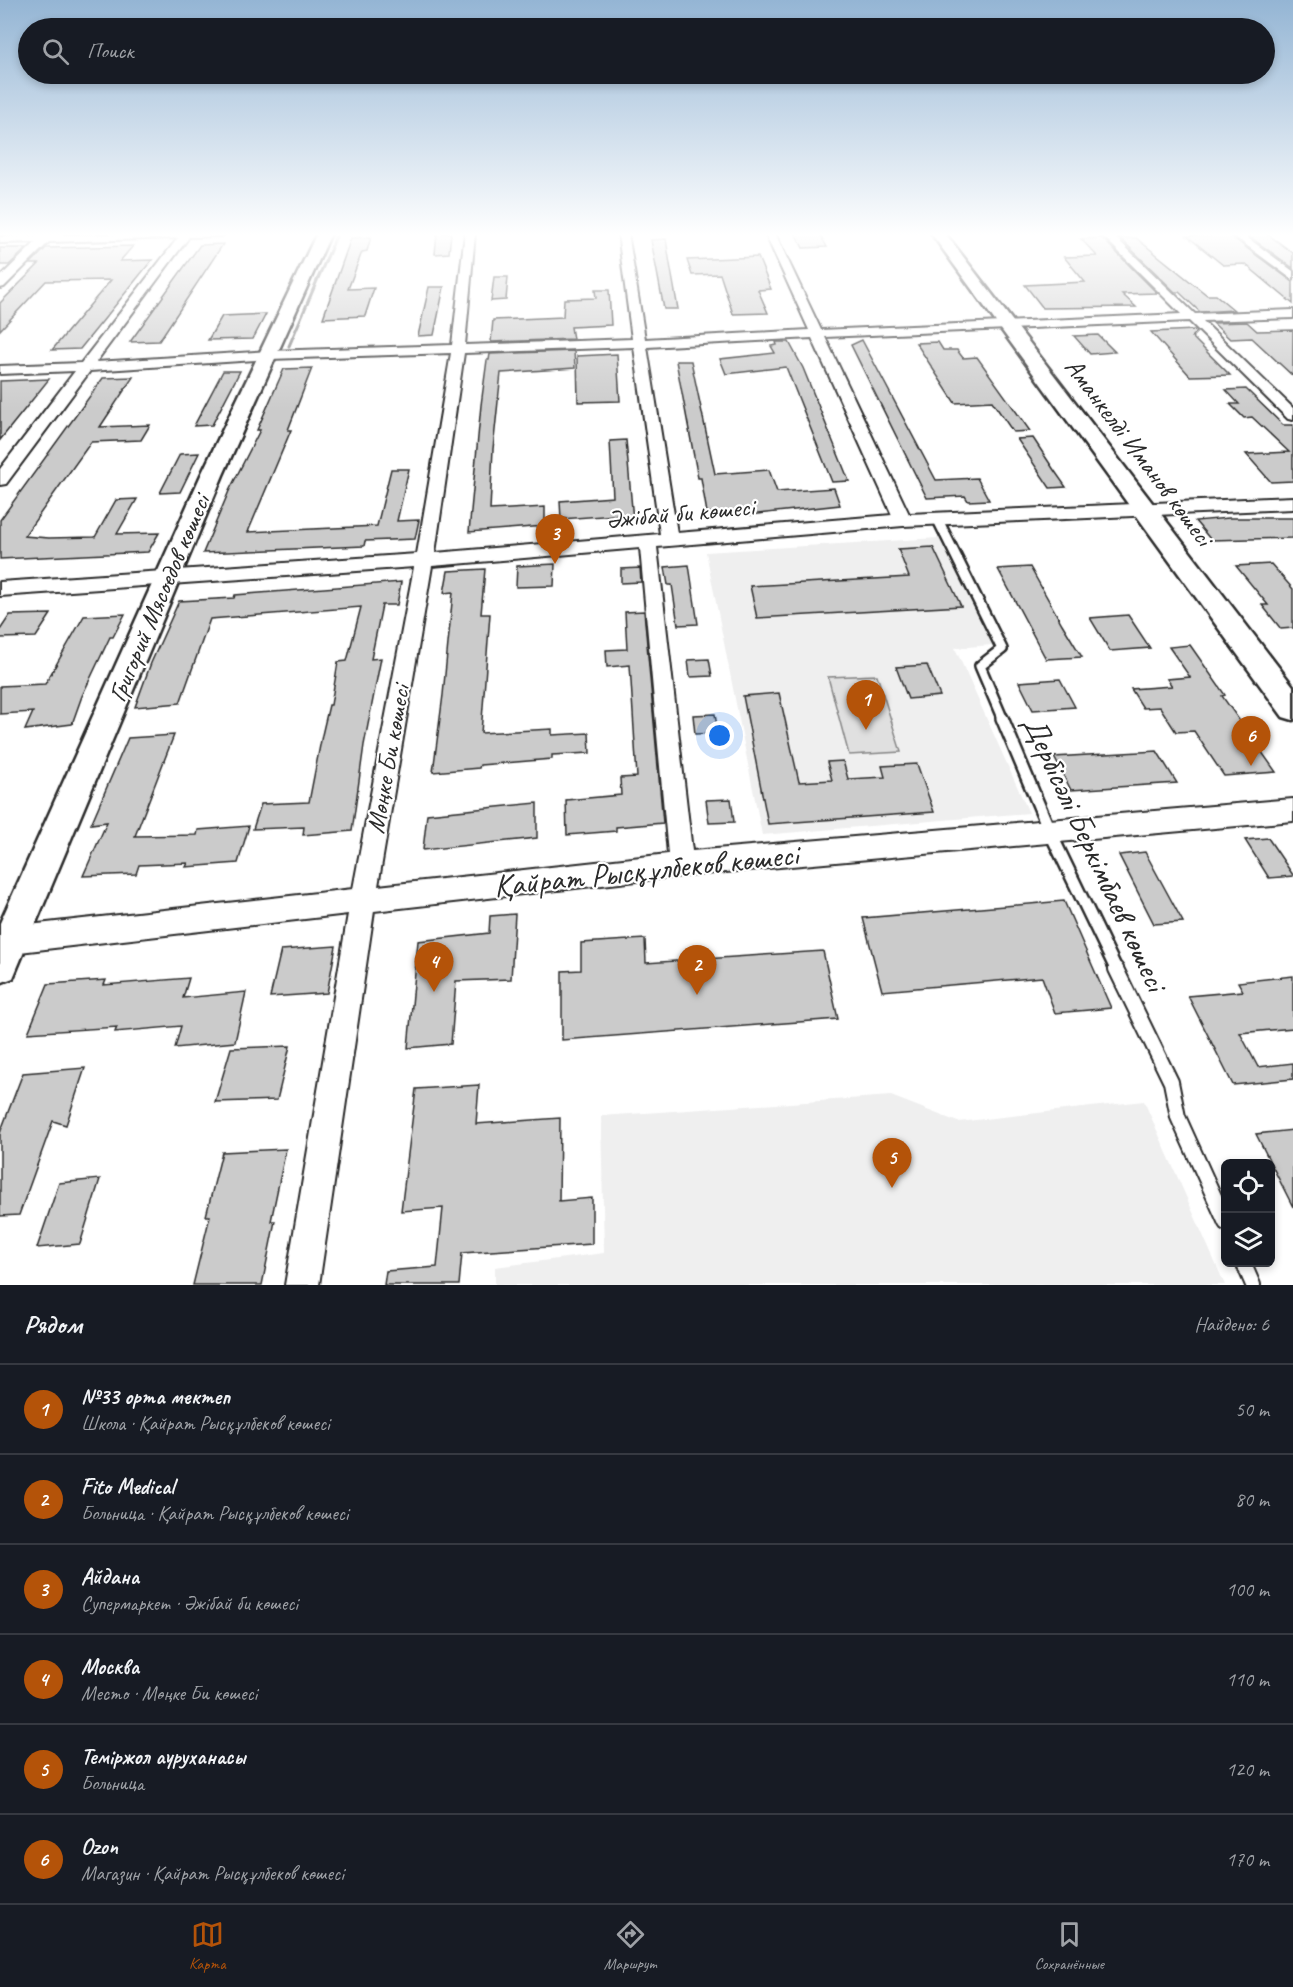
<!DOCTYPE html>
<html lang="ru">
<head>
<meta charset="utf-8">
<style>
  body { margin:0; font-family:Caveat,sans-serif; background:#242831; color:#f1f3f6 }
  .controls { position:absolute; right:18px; bottom:18px; display:grid; overflow:hidden; border-radius:9px; box-shadow:0 3px 9px #0003 }
  .controls button { width:54px; height:54px; display:grid; place-items:center; padding:0; border:0; border-bottom:2px solid #363941; background:#171b24; color:#f1f3f6; font:30px sans-serif }
  .you { position:absolute; left:720px; top:736px; width:21px; height:21px; margin:-15px; border:4px solid #fff; border-radius:50%; background:#1a73e8; box-shadow:0 0 0 9px #1a73e833 }
  .badge { display:grid; place-items:center; width:39px; height:39px; border-radius:50%; background:#b45309; color:#fff; font-size:20px; font-weight:700 }
  .pin { position:absolute; translate:-50% -50px; filter:drop-shadow(0 2px 3px #0008) }
  .pin::after { content:''; position:absolute; top:32px; width:21px; height:18px; background:inherit; clip-path:polygon(0 0,100% 0,50% 100%) }
  .list { margin:0; padding:0; list-style:none }
  h2 { display:flex; justify-content:space-between; align-items:center; height:78px; margin:0; padding:0 24px; font-size:26px }
  h2 small { font-size:20px; font-weight:400; color:#9ea1a6 }
  .list li { display:grid; grid-template-columns:39px 1fr auto; gap:18px; align-items:center; box-sizing:border-box; height:90px; padding:0 24px; border-top:2px solid #363941 }
  .list b { display:block; font-size:22px; white-space:nowrap }
  .list p { margin:0; font-size:20px; white-space:nowrap; color:#9ea1a6 }
  .list em { font-size:20px; font-style:normal; color:#9ea1a6 }
  .icon { flex:none; width:33px; height:33px; fill:none; stroke:currentColor; stroke-width:2; stroke-linecap:round; stroke-linejoin:round }
  .map { position:relative; flex:none; width:1293px; height:1285px; overflow:hidden }
  .search { position:absolute; background:#171b24; box-shadow:0 3px 9px #0003; left:18px; right:18px; top:18px; height:66px; display:flex; align-items:center; gap:15px; box-sizing:border-box; padding:0 21px; border-radius:33px; color:#9ea1a6; font-size:22px }
  .sheet { height:618px; background:#171b24 }
  nav { display:flex; justify-content:space-around; align-items:center; box-sizing:border-box; height:84px; border-top:2px solid #363941; background:#171b24; font-size:16px; color:#9ea1a6 }
  nav a { display:grid; justify-items:center; gap:3px }
  nav .on { color:#b45309 }
  .map>svg:first-child { display:block }
  .built { fill:#efefef }
  .green { fill:#e0e0e0; stroke:#868686; stroke-width:1.5 }
  .lines { fill:none; stroke-linecap:round; stroke-linejoin:round }
  .stream { stroke:#7e7e7e; stroke-width:3 }
  .building { fill:#cbcbcb; stroke:#2b2b2b; stroke-width:1.5 }
  .lane-far2-casing { stroke:#2b2b2b; stroke-width:14 }
  .lane-far1-casing { stroke:#2b2b2b; stroke-width:16 }
  .lane-casing { stroke:#2b2b2b; stroke-width:18 }
  .street-casing { stroke:#2b2b2b; stroke-width:4 }
  .secondary-casing { stroke:#2b2b2b; stroke-width:5 }
  .lane-far2 { stroke:#fff; stroke-width:9 }
  .lane-far1 { stroke:#fff; stroke-width:11 }
  .lane { stroke:#fff; stroke-width:14 }
  .street { fill:#fff; fill-rule:evenodd }
  .secondary { fill:#fff; fill-rule:evenodd }
  .labels { text-anchor:middle; dominant-baseline:central; stroke-width:4.5; stroke-linejoin:round; paint-order:stroke }
  .street-label { font-size:26px; fill:#2b2b2b; stroke:#fff }
  .near-street-label { font-size:32px; fill:#2b2b2b; stroke:#fff }
</style>
</head>
<body>
<div class="map">
<svg width="1293" height="1285" viewBox="0 0 1293 1285">
  <rect width="100%" height="100%" fill="#fff"/>
  <filter id="ink" filterUnits="userSpaceOnUse"><feTurbulence type="fractalNoise" baseFrequency=".0167" numOctaves="2"/><feDisplacementMap in="SourceGraphic" scale="12" xChannelSelector="R" yChannelSelector="G"/><feConvolveMatrix kernelMatrix="1 2 1 2 8 2 1 2 1" color-interpolation-filters="sRGB"/></filter>
  <g filter="url(#ink)">
    <!-- built -->
    <path class="built" d="M939,538L992,645L955,648L1029,813L762,835L706,552Z
      M891,1096L958,1122L1144,1101L1225,1285H495V1267L604,1253L601,1116Z"/>
    <!-- green -->
    <path class="green" d="M877,675L901,752L849,755L828,677Z"/>
    <g class="lines">
      <!-- stream -->
      <path class="stream" d="M289,346L337,234"/>
    </g>
    <!-- building -->
    <path class="building" d="M437,233H451L449,253L435,254Z
      M795,233H819L827,247L803,248Z
      M1266,233L1293,253V268L1246,234Z
      M1222,235H1229L1293,282V304L1245,264L1223,265L1187,236Z
      M371,237L367,251L362,252L348,289L374,288L365,316L323,318L351,238Z
      M1102,238L1157,293L1122,294L1136,307L1043,308L1025,285L1085,282L1064,257L1097,256L1081,239Z
      M1120,238H1136L1207,295H1216L1234,310L1200,312L1179,292H1175Z
      M666,239L670,264L678,309H664L651,240Z
      M223,244L159,341L130,342L200,245Z
      M133,246L120,261L152,260L80,349L52,350L111,280L46,281L0,330V303L39,264H30L46,248Z
      M0,248H27L9,265H0Z
      M758,257L771,289L758,290L768,313L733,314L720,274L692,275L687,260Z
      M494,277H508L506,300L491,301Z
      M429,287H444L434,335L418,336Z
      M595,290H609L611,325L571,327L573,339L491,342L493,320L563,317L564,299L596,298Z
      M266,314L253,339L208,340L222,316Z
      M1247,322L1257,331L1293,330V376L1252,338L1230,339L1213,323Z
      M1195,330L1197,332L1192,337L1230,375L1190,376L1151,332Z
      M1098,335L1115,352L1090,354L1074,336Z
      M862,340L936,480L977,478L989,500L968,501L965,496L927,498L851,345Z
      M776,342H789L803,368L849,481L832,482L786,367L726,374L720,359L775,353L771,346L777,345Z
      M938,342L943,350H957L963,358L977,357L1030,431L1013,432L992,401L955,403L916,343Z
      M574,351L575,368L501,373L493,449L490,510L545,507V526L469,532L481,405L487,360H489L490,354Z
      M617,354L620,401L578,402L577,356Z
      M676,361H691L715,474L769,470L777,492L834,488L840,505L749,515L748,512L707,513L701,478H698Z
      M312,368L288,430H291L248,532L377,526L391,469H409L397,521L419,520L415,539L365,541L364,546L203,553L229,491L260,430H257L284,369Z
      M223,371H240L212,425L194,426Z
      M133,377L100,427L150,425L141,440L91,442L24,536L49,538L95,537L116,500L137,499L117,534L159,533L148,552L0,559V520L103,378Z
      M49,379L0,440V381Z
      M1246,389L1283,425H1293V481L1271,482L1246,454L1289,452L1252,417L1244,418L1230,404H1239L1226,390Z
      M1033,438L1054,470L1066,487L1050,488L1017,439Z
      M626,440L633,520L616,521V515L561,519L560,501L613,497L610,441Z
      M199,453L180,492L160,493L180,454Z
      M1229,518H1293V538L1211,540L1195,521Z
      M933,547L961,606L757,618L750,586L909,577L898,549Z
      M555,564L554,586L516,587L517,566Z
      M1271,564L1293,589V628L1281,629L1262,605H1268L1236,566Z
      M689,565L698,624L678,625L672,585H668L665,567Z
      M1030,567L1062,624L1082,657L1046,659L998,569Z
      M640,568L641,582L621,583V569Z
      M485,569L481,614H490L481,733L552,729V735L589,733L590,753L552,755V759L480,765L479,768L433,772L443,695L453,592L444,593L448,571Z
      M401,582L397,605H382L371,659L381,658L364,745L352,831L303,835L304,827L253,829L261,804L309,802L322,735L329,705H331L338,662L347,661L361,607L210,619L180,703L135,707L151,663L179,601L234,598L235,595Z
      M644,611L663,823L616,827V831L567,835L566,800L621,795L620,778L637,777L630,665L607,667L606,650L627,649L625,612Z
      M51,614L36,637L0,638V630L10,615Z
      M125,614L113,637H110L82,696L72,724L25,730L33,712L0,714V686L45,684L84,616Z
      M1128,615L1150,648L1110,651L1090,618Z
      M1190,645L1225,695L1222,696L1276,772L1224,776L1194,731L1176,732L1160,707L1143,708L1131,689L1172,686L1167,679L1190,677L1169,647Z
      M709,659L712,676L690,677L688,660Z
      M927,665L940,696L908,699L896,667Z
      M1060,679L1075,707L1033,710L1019,682Z
      M779,693L799,782L832,780L827,762L843,761L848,779L885,777L882,766L917,764L934,812L768,824L743,696Z
      M715,714L718,733L695,734L693,715Z
      M174,735L135,836L197,835L198,830L249,826L238,863L186,867L188,863L139,865L136,874L83,876L107,822L91,824L128,738Z
      M1157,751L1177,783L1071,790L1054,757Z
      M731,799L734,822L709,823L706,800Z
      M537,803V838L423,850L427,814Z
      M1268,838L1293,875V876L1269,878L1245,840Z
      M1145,852L1183,922L1154,924L1119,855Z
      M1064,901L1111,1008L1055,1013L1042,977L882,991L863,918Z
      M515,914L511,979L456,981L451,1044L408,1048L418,941L489,933L490,916Z
      M645,939L646,963L823,951L838,1019L562,1040V971L581,970V943Z
      M336,946L327,993L270,997L281,950Z
      M1293,976V1028L1240,1033L1258,1067L1293,1063V1079L1233,1085L1188,996L1243,991L1238,982Z
      M189,978L183,998L246,992L235,1042L175,1048L181,1026L115,1032L117,1027L28,1033L48,984L106,980L104,985Z
      M290,1046L277,1100L215,1102L231,1048Z
      M85,1068L66,1125L53,1121L19,1215L0,1216V1133L23,1073Z
      M479,1085L476,1124L560,1118L559,1201L592,1198V1244L462,1253L459,1285H384L386,1271L437,1267L443,1208L401,1211L416,1089Z
      M1293,1130V1207L1256,1134Z
      M286,1149L271,1221H275L262,1285H193L210,1216H206L222,1152Z
      M100,1179L80,1244L37,1248L59,1183Z"/>
    <g class="lines">
      <!-- lane-far2 casing -->
      <g class="lane-far2-casing">
        <path id="lane-far2" d="M937,518L1002,649L980,666L1003,720"/>
      </g>
      <!-- lane-far1 casing -->
      <g class="lane-far1-casing">
        <path id="lane-far1" d="M1002,718L1050,832L1117,971"/>
      </g>
      <!-- lane casing -->
      <g class="lane-casing">
        <path id="lane" d="M1116,969L1171,1082L1178,1117L1226,1223
          M1243,1262L1253,1285"/>
      </g>
      <!-- street casing -->
      <g class="street-casing">
        <path id="street" d="M46,233H55L56,235L227,233L222,236L189,237L96,362L269,351L452,345L465,233H475L465,345L632,339L618,233H628L645,339L809,330L765,233H775L821,330L1181,314L1100,233H1111L1195,314L1293,310V318L1203,321L1293,408V420L1288,419L1189,321L825,337L909,514L1293,497V509L903,526L657,547L692,851L1293,799V821L681,876L374,911L319,1285H285L348,914L11,953L2,949L0,935L2,931L11,927L353,889L414,567L0,596V582L417,554L451,353L269,359L90,371L6,484L0,485V469L75,371L0,374V366L81,363L178,238L49,242L4,287L0,288V277L36,242L0,243V237L43,235ZM812,338L892,515L677,533L647,347ZM634,347L660,534L435,553L464,353ZM640,548L668,854L378,886L432,566Z
          M1230,233H1241L1293,271V280Z"/>
      </g>
      <!-- secondary casing -->
      <g class="secondary-casing">
        <path id="secondary" d="M317,233H331L223,475L13,978L0,983V923L201,475Z
          M931,233H945L1293,686V720L1283,717Z"/>
      </g>
      <!-- lane-far2 -->
      <use href="#lane-far2" class="lane-far2"/>
      <!-- lane-far1 -->
      <use href="#lane-far1" class="lane-far1"/>
      <!-- lane -->
      <use href="#lane" class="lane"/>
      <!-- street -->
      <use href="#street" class="street"/>
      <!-- secondary -->
      <use href="#secondary" class="secondary"/>
    </g>
  </g>
  <!-- sky -->
  <linearGradient id="sky" x2="0" y2="1"><stop stop-color="#94b5d4"/><stop offset="0.57" stop-color="#fff"/><stop offset="1" stop-color="#fff" stop-opacity="0"/></linearGradient>
  <rect width="1293" height="412" fill="url(#sky)"/>
  <g class="labels">
    <!-- street labels -->
    <g class="street-label">
      <text transform="translate(1139 452) rotate(53)">Аманкелді Иманов көшесі</text>
      <text transform="translate(680 513) rotate(-5)">Әжібай би көшесі</text>
      <text transform="translate(159 598) rotate(-67)">Григорий Мясоедов көшесі</text>
      <text transform="translate(388 759) rotate(-80)">Мөңке Би көшесі</text>
    </g>
    <!-- near-street labels -->
    <g class="near-street-label">
      <text transform="translate(1095 853) rotate(65)">Дербісәлі Беркімбаев көшесі</text>
      <text transform="translate(646 870) rotate(-6)">Қайрат Рысқұлбеков көшесі</text>
    </g>
  </g>
</svg>
<div class="controls">
<button><svg class="icon" aria-label="locate" viewBox="0 0 24 24"><circle cx="12" cy="12" r="6"/><path d="M12 2v4M12 18v4M2 12h4M18 12h4"/></svg></button>
<button><svg class="icon" aria-label="layers" viewBox="0 0 24 24"><path d="M12 4l9 5-9 5-9-5zM3 14l9 5 9-5"/></svg></button>
</div>
<div class="you"></div>
<div class="pin badge" style="left:866px;top:730px">1</div>
<div class="pin badge" style="left:697px;top:995px">2</div>
<div class="pin badge" style="left:555px;top:564px">3</div>
<div class="pin badge" style="left:434px;top:992px">4</div>
<div class="pin badge" style="left:892px;top:1188px">5</div>
<div class="pin badge" style="left:1251px;top:766px">6</div>
<div class="search"><svg class="icon" aria-label="search" viewBox="0 0 24 24"><circle cx="10" cy="10" r="6"/><path d="M15 15l6 6"/></svg>Поиск</div>
</div>
<section class="sheet">
<h2>Рядом<small>Найдено: 6</small></h2>
<ul class="list">
<li><span class="badge">1</span><div><b>№33 орта мектеп</b><p>Школа · Қайрат Рысқұлбеков көшесі</p></div><em>50 m</em></li>
<li><span class="badge">2</span><div><b>Fito Medical</b><p>Больница · Қайрат Рысқұлбеков көшесі</p></div><em>80 m</em></li>
<li><span class="badge">3</span><div><b>Айдана</b><p>Супермаркет · Әжібай би көшесі</p></div><em>100 m</em></li>
<li><span class="badge">4</span><div><b>Москва</b><p>Место · Мөңке Би көшесі</p></div><em>110 m</em></li>
<li><span class="badge">5</span><div><b>Теміржол ауруханасы</b><p>Больница</p></div><em>120 m</em></li>
<li><span class="badge">6</span><div><b>Ozon</b><p>Магазин · Қайрат Рысқұлбеков көшесі</p></div><em>170 m</em></li>
</ul>
</section>
<nav>
<a class="on"><svg class="icon" aria-label="map" viewBox="0 0 24 24"><path d="M3 6l6-2 6 2 6-2v14l-6 2-6-2-6 2zM9 4v14M15 6v14"/></svg>Карта</a>
<a><svg class="icon" aria-label="directions" viewBox="0 0 24 24"><path d="M12 3l9 9-9 9-9-9zM9 14v-3h6M13 9l2 2-2 2"/></svg>Маршрут</a>
<a><svg class="icon" aria-label="saved" viewBox="0 0 24 24"><path d="M7 4h10v16l-5-4-5 4z"/></svg>Сохранённые</a>
</nav>
</body>
</html>
